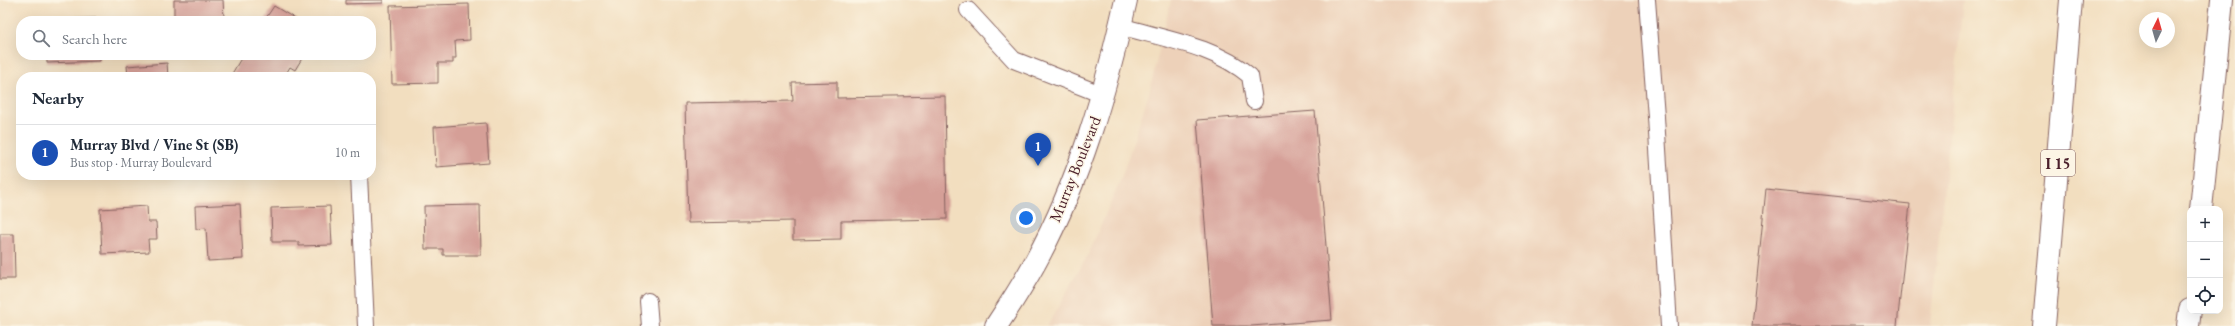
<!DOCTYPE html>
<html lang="en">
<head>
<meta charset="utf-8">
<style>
  body { margin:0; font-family:"EB Garamond",serif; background:#f6f6f7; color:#1f2937 }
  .controls { position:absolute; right:12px; bottom:12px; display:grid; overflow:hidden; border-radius:8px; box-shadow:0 4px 16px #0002 }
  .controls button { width:36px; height:36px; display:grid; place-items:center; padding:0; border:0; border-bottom:1px solid #e0e1e3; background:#fff; color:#1f2937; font:20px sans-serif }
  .compass { position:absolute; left:2139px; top:12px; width:36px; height:36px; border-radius:50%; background:#fff; box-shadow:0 4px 16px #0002; rotate:5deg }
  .you { position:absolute; left:1026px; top:218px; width:14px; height:14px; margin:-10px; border:3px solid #fff; border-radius:50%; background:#1a73e8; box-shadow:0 0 0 6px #1a73e833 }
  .badge { display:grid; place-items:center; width:26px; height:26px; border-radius:50%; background:#b5179e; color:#fff; font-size:13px; font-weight:700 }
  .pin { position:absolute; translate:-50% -33px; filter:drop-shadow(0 1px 2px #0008) }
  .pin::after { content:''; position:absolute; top:21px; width:14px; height:12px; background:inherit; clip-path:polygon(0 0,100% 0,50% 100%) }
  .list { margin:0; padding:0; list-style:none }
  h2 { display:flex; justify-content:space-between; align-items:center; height:52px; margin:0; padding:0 16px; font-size:17px }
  h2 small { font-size:13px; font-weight:400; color:#747a83 }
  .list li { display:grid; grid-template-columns:26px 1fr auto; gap:12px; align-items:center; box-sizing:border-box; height:56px; padding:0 16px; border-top:1px solid #e0e1e3 }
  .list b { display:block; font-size:15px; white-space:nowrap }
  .list p { margin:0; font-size:13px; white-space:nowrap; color:#747a83 }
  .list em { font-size:13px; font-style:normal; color:#747a83 }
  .icon { flex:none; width:22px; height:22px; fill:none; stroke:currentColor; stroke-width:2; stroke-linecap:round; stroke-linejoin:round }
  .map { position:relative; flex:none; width:2235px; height:326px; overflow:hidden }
  .search { position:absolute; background:#fff; box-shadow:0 4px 16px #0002; left:16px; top:16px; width:360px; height:44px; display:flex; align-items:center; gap:10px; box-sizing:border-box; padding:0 14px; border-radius:16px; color:#747a83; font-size:15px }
  .panel { position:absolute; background:#fff; box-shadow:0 4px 16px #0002; left:16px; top:72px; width:360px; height:108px; border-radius:16px }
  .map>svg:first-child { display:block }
  .built { fill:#edd1b9 }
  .building { fill:#d59f97 }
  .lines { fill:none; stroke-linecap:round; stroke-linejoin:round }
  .service-casing { stroke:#85625f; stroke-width:18 }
  .secondary-casing { stroke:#85625f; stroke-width:24 }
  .motorway-casing { stroke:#85625f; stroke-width:24 }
  .service { stroke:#fff; stroke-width:16 }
  .secondary { stroke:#fff; stroke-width:22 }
  .motorway { stroke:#fff; stroke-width:22 }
  .labels { text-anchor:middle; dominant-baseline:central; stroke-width:3; stroke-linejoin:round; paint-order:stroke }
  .shield { fill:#fcf5e5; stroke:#7f5f63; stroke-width:1 }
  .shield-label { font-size:15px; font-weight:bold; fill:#4a1f2b }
  .street-label { font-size:16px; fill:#4a1f2b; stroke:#fcf5e5 }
</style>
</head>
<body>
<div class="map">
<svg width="2235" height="326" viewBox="0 0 2235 326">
  <rect width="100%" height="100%" fill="#fcf5e5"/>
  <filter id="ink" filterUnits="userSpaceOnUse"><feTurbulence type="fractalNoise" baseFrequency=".025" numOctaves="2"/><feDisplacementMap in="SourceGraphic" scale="8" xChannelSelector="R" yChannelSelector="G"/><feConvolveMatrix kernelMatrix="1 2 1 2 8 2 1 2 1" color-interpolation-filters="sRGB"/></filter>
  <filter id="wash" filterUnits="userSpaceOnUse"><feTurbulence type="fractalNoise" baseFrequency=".012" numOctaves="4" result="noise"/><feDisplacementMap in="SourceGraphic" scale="16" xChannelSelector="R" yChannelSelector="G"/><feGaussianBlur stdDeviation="0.9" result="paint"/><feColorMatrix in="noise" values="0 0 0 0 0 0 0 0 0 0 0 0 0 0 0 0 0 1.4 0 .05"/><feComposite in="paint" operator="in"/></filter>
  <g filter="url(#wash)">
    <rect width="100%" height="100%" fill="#f2debf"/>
    <!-- built -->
    <path class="built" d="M1171,0H1963L1930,326H1047L1089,253L1122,176L1149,93Z"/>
    <g id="blocks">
      <!-- building -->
      <path class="building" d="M174,0H223L224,18L174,20Z
        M346,0H383V3L346,4Z
        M469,4L470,40L455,41L456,58H453V63H438V83L392,84L390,6Z
        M274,6L299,21H264Z
        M99,18V21H46V19Z
        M47,55H100V61L47,63Z
        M243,55H304L295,70L290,67L284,77H230Z
        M167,63L168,77H128L127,66Z
        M837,82V98L945,96L947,219L841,221V239L793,240V221L688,223L685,103L793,101L792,83Z
        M1315,111L1332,320L1251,326H1213L1197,120Z
        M486,123L489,163L436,167L434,127Z
        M1766,189L1910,204L1897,326H1752Z
        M240,204L243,259L208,261L206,228L196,229L195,206Z
        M480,205L481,255H443V249H425L424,206Z
        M147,206L148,222H156L157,239H148L149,252L102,254L100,209Z
        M330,206L332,245L299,246V242H272L271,208Z
        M0,234H14L15,279H0Z"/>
    </g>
  </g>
  <g filter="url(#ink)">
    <use href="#blocks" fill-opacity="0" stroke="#85625f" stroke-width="1"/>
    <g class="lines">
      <!-- service casing -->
      <g class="service-casing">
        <path id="service" d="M1647,0L1656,117L1669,326
          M968,10L1014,60L1103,95
          M1120,26C1164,39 1215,46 1250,76L1254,101
          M359,175L366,326
          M648,301L650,326"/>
      </g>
      <!-- secondary casing -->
      <g class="secondary-casing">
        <path id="secondary" d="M996,326C1010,305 1024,283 1036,261C1080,180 1106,90 1126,0"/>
      </g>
      <!-- motorway casing -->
      <g class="motorway-casing">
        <path id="motorway" d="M2201,209L2222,0
          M2044,326L2071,0
          M2188,326L2190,310"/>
      </g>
      <!-- service -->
      <use href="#service" class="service"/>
      <!-- secondary -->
      <use href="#secondary" class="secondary"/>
      <!-- motorway -->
      <use href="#motorway" class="motorway"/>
    </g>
  </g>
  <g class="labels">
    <!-- shield labels -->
    <rect class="shield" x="2041" y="150" width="34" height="26" rx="3"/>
    <g class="shield-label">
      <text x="2058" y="163">I 15</text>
    </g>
    <!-- street labels -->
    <g class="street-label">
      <text transform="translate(1075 169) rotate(-68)">Murray Boulevard</text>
    </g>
  </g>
</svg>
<div class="controls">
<button>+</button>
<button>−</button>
<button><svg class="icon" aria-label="locate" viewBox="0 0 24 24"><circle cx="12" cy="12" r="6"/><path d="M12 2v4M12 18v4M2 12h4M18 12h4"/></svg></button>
</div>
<svg class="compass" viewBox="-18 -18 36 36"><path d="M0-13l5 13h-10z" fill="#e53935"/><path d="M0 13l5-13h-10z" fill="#747a83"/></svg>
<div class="you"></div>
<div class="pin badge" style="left:1038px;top:166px;background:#1a4fb4">1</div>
<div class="search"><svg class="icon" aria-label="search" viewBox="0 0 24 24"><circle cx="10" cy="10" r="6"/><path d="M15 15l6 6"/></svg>Search here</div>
<section class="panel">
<h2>Nearby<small></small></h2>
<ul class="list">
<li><span class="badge" style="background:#1a4fb4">1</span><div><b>Murray Blvd / Vine St (SB)</b><p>Bus stop · Murray Boulevard</p></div><em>10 m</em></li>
</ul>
</section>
</div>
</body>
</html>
